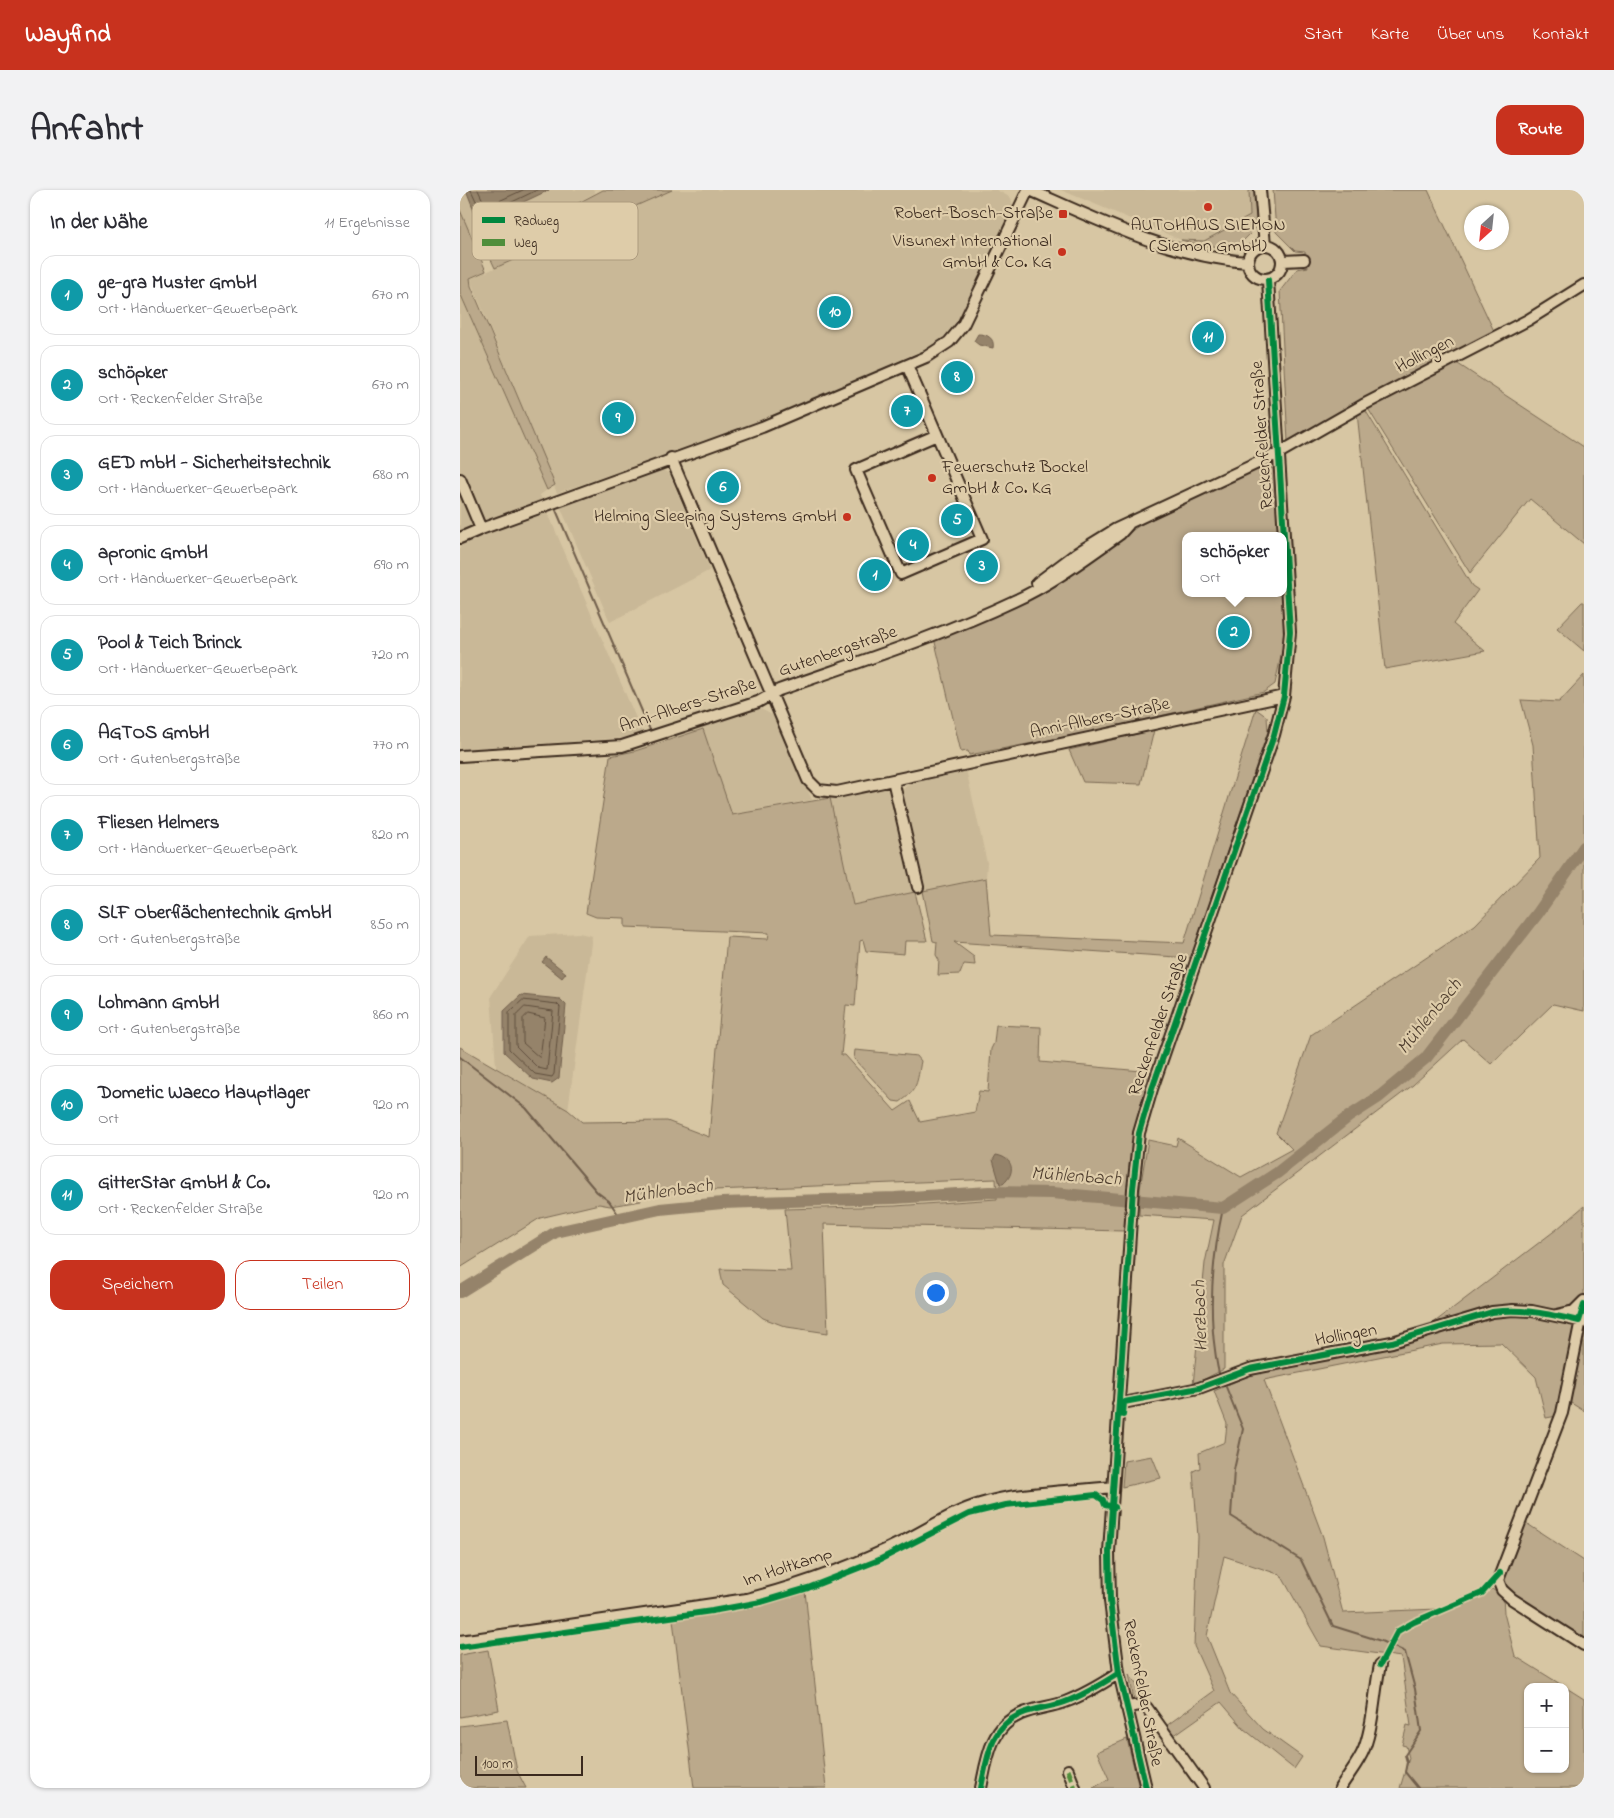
<!DOCTYPE html>
<html lang="de">
<head>
<meta charset="utf-8">
<style>
  body { margin:0; font-family:"Indie Flower",sans-serif; background:#f2f2f3; color:#2b2b33 }
  .controls { position:absolute; right:15px; bottom:15px; display:grid; overflow:hidden; border-radius:10px; box-shadow:0 1px 4px #0004 }
  .controls button { width:45px; height:45px; display:grid; place-items:center; padding:0; border:0; border-bottom:1px solid #e1e1e2; background:#fff; color:#2b2b33; font:25px sans-serif }
  .compass { position:absolute; left:1004px; top:15px; width:45px; height:45px; border-radius:50%; background:#fff; box-shadow:0 1px 4px #0004; rotate:207deg }
  .scale { position:absolute; left:15px; bottom:12px; width:108px; box-sizing:border-box; padding-left:5px; border:2px solid #3b2a1e; border-top:0; font-size:14px; line-height:18px; white-space:nowrap; color:#3b2a1e; -webkit-text-stroke:4px #decca9; paint-order:stroke }
  .you { position:absolute; left:475px; top:1102px; width:18px; height:18px; margin:-12px; border:4px solid #fff; border-radius:50%; background:#1a73e8; box-shadow:0 0 0 8px #1a73e833 }
  .badge { display:grid; place-items:center; width:32px; height:32px; border-radius:50%; background:#c8321e; color:#fff; font-size:16px; font-weight:700 }
  .pin { position:absolute; translate:-50% -50%; border:2px solid #fff; box-shadow:0 1px 5px #0006 }
  .popup { position:absolute; left:722px; top:342px; width:105px; height:65px; box-sizing:border-box; display:grid; place-content:center; border-radius:10px; background:#fff; filter:drop-shadow(0 1px 4px #0005); font-size:16px; white-space:nowrap; color:#7c7c81 }
  .popup b { font-size:19px; color:#2b2b33 }
  .popup::after { content:''; position:absolute; left:50%; top:100%; margin-left:-10px; border:10px solid transparent; border-top-color:#fff }
  .list { margin:0; padding:0; list-style:none }
  h2 { display:flex; justify-content:space-between; align-items:center; height:65px; margin:0; padding:0 20px; font-size:21px }
  h2 small { font-size:16px; font-weight:400; color:#7c7c81 }
  .list li { display:grid; grid-template-columns:32px 1fr auto; gap:15px; align-items:center; box-sizing:border-box; height:80px; margin:0 10px 10px; padding:0 10px; border:1px solid #e1e1e2; border-radius:15px }
  .list b { display:block; font-size:19px; white-space:nowrap }
  .list p { margin:0; font-size:16px; white-space:nowrap; color:#7c7c81 }
  .list em { font-size:16px; font-style:normal; color:#7c7c81 }
  .actions { display:flex; gap:10px; padding:15px 20px }
  .actions a { flex:1; padding:11px 0; border:1px solid #c8321e; border-radius:15px; text-align:center; font-size:18px; color:#c8321e }
  .actions .main { background:#c8321e; color:#fff }
  .map { position:relative; flex:none; width:1124px; height:1598px; overflow:hidden; border-radius:15px }
  header { display:flex; align-items:center; gap:30px; box-sizing:border-box; height:70px; padding:0 25px; background:#c8321e; color:#fff }
  header strong { font-size:24px }
  nav { display:flex; gap:28px; margin-inline-start:auto; font-size:18px }
  .intro { display:flex; align-items:center; justify-content:space-between; box-sizing:border-box; height:120px; padding:0 30px }
  h1 { margin:0; font-size:35px }
  .button { padding:12px 22px; border-radius:15px; background:#c8321e; color:#fff; font-size:18px; font-weight:700 }
  main { display:flex; gap:30px; padding:0 30px }
  aside { flex:1; background:#fff; border-radius:15px; box-shadow:0 1px 4px #0004 }
  .map>svg:first-child { display:block }
  .built { fill:#c9b897 }
  .green { fill:#bba98b; stroke:#7b6a54 }
  .water { fill:#95836a; stroke:#715f4c }
  .lines { fill:none; stroke-linecap:round; stroke-linejoin:round }
  .shore { stroke:#5f4e3c; stroke-width:1 }
  .stream { stroke:#715f4c; stroke-width:2 }
  .river { stroke:#95836a; stroke-width:12 }
  .minor-casing { stroke:#3b2a1e; stroke-width:14 }
  .minor { stroke:#decca9; stroke-width:10 }
  .quiet { stroke:#4f8e3b; stroke-width:5; stroke-dasharray:10 5; stroke-linecap:butt }
  .cycleway-casing { stroke:#decca9; stroke-width:9 }
  .cycleway { stroke:#00873e; stroke-width:6 }
  .poi-dot { fill:#c8321e; stroke:#decca9; stroke-width:2 }
  .labels { text-anchor:middle; dominant-baseline:central; stroke-width:4.5; stroke-linejoin:round; paint-order:stroke }
  .poi-label { font-size:18px; fill:#3b2a1e; stroke:#decca9; text-anchor:end }
  .street-label { font-size:18px; fill:#3b2a1e; stroke:#decca9 }
  .water-label { font-size:19px; font-style:italic; fill:#4d3c2d; stroke:#decca9 }
  .key { fill:#decca9; stroke:#ad9b7f; stroke-width:1 }
  .key-label { font-size:14px; fill:#3b2a1e }
</style>
</head>
<body>
<header>
<strong>Wayfind</strong>
<nav><a>Start</a><a>Karte</a><a>Über uns</a><a>Kontakt</a></nav>
</header>
<div class="intro"><h1>Anfahrt</h1><a class="button">Route</a></div>
<main>
<aside>
<h2>In der Nähe<small>11 Ergebnisse</small></h2>
<ul class="list">
<li><span class="badge" style="background:#0f9aa8">1</span><div><b>ge-gra Muster GmbH</b><p>Ort · Handwerker-Gewerbepark</p></div><em>670 m</em></li>
<li><span class="badge" style="background:#0f9aa8">2</span><div><b>schöpker</b><p>Ort · Reckenfelder Straße</p></div><em>670 m</em></li>
<li><span class="badge" style="background:#0f9aa8">3</span><div><b>GED mbH - Sicherheitstechnik</b><p>Ort · Handwerker-Gewerbepark</p></div><em>680 m</em></li>
<li><span class="badge" style="background:#0f9aa8">4</span><div><b>apronic GmbH</b><p>Ort · Handwerker-Gewerbepark</p></div><em>690 m</em></li>
<li><span class="badge" style="background:#0f9aa8">5</span><div><b>Pool &amp; Teich Brinck</b><p>Ort · Handwerker-Gewerbepark</p></div><em>720 m</em></li>
<li><span class="badge" style="background:#0f9aa8">6</span><div><b>AGTOS GmbH</b><p>Ort · Gutenbergstraße</p></div><em>770 m</em></li>
<li><span class="badge" style="background:#0f9aa8">7</span><div><b>Fliesen Helmers</b><p>Ort · Handwerker-Gewerbepark</p></div><em>820 m</em></li>
<li><span class="badge" style="background:#0f9aa8">8</span><div><b>SLF Oberflächentechnik GmbH</b><p>Ort · Gutenbergstraße</p></div><em>850 m</em></li>
<li><span class="badge" style="background:#0f9aa8">9</span><div><b>Lohmann GmbH</b><p>Ort · Gutenbergstraße</p></div><em>860 m</em></li>
<li><span class="badge" style="background:#0f9aa8">10</span><div><b>Dometic Waeco Hauptlager</b><p>Ort</p></div><em>920 m</em></li>
<li><span class="badge" style="background:#0f9aa8">11</span><div><b>GitterStar GmbH &amp; Co.</b><p>Ort · Reckenfelder Straße</p></div><em>920 m</em></li>
</ul>
<div class="actions"><a class="main">Speichern</a><a>Teilen</a></div>
</aside>
<div class="map">
<svg width="1124" height="1598" viewBox="0 0 1124 1598">
  <rect width="100%" height="100%" fill="#d7c6a3"/>
  <filter id="ink" filterUnits="userSpaceOnUse"><feTurbulence type="fractalNoise" baseFrequency=".02" numOctaves="2"/><feDisplacementMap in="SourceGraphic" scale="10" xChannelSelector="R" yChannelSelector="G"/><feConvolveMatrix kernelMatrix="1 2 1 2 8 2 1 2 1" color-interpolation-filters="sRGB"/></filter>
  <g filter="url(#ink)">
    <!-- built -->
    <path class="built" d="M0,0H134L135,3L19,65L0,20Z
      M212,0H537L551,8L553,16L497,131L478,153L315,226L97,303L10,89Z
      M601,0H789L790,26L744,51L721,50Z
      M0,103L87,300L80,305L182,542L164,548L0,559Z
      M202,280L209,283L250,380L150,432L100,316Z
      M299,518L316,527L352,610L271,625L241,535L285,520Z
      M506,579L527,673L526,688L463,701L442,604L444,598L454,590Z
      M423,597L432,603L434,606L455,702L393,716L370,608Z
      M119,743L132,746L108,920L36,877L31,806L70,746Z"/>
    <!-- green -->
    <path class="green" d="M143,0H212L35,78L27,61Z
      M789,0H795L796,38L776,58L739,55L721,50L744,51L790,26Z
      M813,0H968L1034,141L828,252L820,101L837,79L848,77L845,62L835,61L816,42Z
      M0,20L26,81L10,88L11,96L95,295L87,300L0,103Z
      M995,172L1124,257V354L1070,309L1010,383L907,217Z
      M904,218L1012,396L1018,400L993,434L1025,461L925,479L897,223Z
      M806,274L817,282L820,346H725V403H823L826,442L815,494L804,502L621,544L509,565L508,561L501,562L474,448L556,414L608,386L680,335Z
      M1122,412H1124V461L1097,438Z
      M1124,485V821L1093,814L1031,874L1003,849L953,895L782,1025L764,1075V1179L733,1195L745,1073L754,1030L679,1025L680,999L688,950L716,956L718,948L781,987L832,959L816,943L851,845L1015,735L1080,668L1073,555L1061,510L1099,512Z
      M796,519L807,527L808,541L731,768L494,752L514,767L515,775L504,774L500,784L478,785L479,770L476,765L477,752L473,751L463,701L526,688L531,745L724,753Z
      M243,539L272,625L370,608L393,715L455,702L467,751H445L444,764L406,761L403,750L400,751L395,816L386,815L381,865H385L435,921L450,911L460,932L515,922L519,901L528,902L531,859L534,853L536,835L581,837L580,872L693,882L677,934L672,960L664,1041L364,1034L368,1143L327,1137L303,1128L263,1095L260,1079L331,1081L325,1019L435,1016L537,1009L536,989L177,1003L181,1011L150,1016L139,1014L80,1028L0,1078V857L108,920L122,932L207,931L249,947L267,747L308,749L309,743L165,737V728L136,727L126,723L150,566L175,561Z
      M694,540L681,594L623,592L609,560Z
      M395,860L457,866L461,871C457,892 458,900 440,912L433,911L394,869Z
      M1124,1016V1221L1111,1213L1108,1224L1086,1228L1076,1187L1041,1153L983,1154L804,1190L863,1347L883,1423L977,1419L979,1424L1024,1405L1032,1399L1043,1407L1044,1423L1055,1466L1105,1497H1068V1579H1105V1497L1124,1509V1598H940L949,1568L946,1556L942,1555L947,1535L951,1536L941,1467L861,1456L821,1385L764,1366L747,1446L770,1503L803,1539L842,1567L834,1579L784,1539L761,1512L713,1546L706,1536L754,1501L734,1456L738,1347L733,1281L740,1278L739,1263L765,1252L767,1234L754,1201L799,1181L955,1147L1097,1039Z
      M692,1266L701,1288L662,1297L664,1271Z
      M1063,1331L1124,1371V1449L1045,1398L1042,1390Z
      M345,1401L366,1598H234L213,1430L292,1416Z
      M28,1460L39,1520L0,1527V1465Z
      M669,1484L690,1514L674,1510Z
      M47,1530L57,1581L66,1598H0V1536Z
      M667,1549L679,1598H633L649,1589L637,1562Z"/>
    <!-- water -->
    <path class="water" d="M6,0H89L19,33Z
      M518,144C527,144 535,148 533,158L519,155L514,151Z
      M86,767L106,783L102,788L82,772Z
      M61,805L100,809L106,815L99,888L92,893L73,889L44,862V821Z
      M536,965C554,968 556,983 543,994H540L533,970Z"/>
    <g class="lines">
      <!-- shore -->
      <path class="shore" d="M11,0L23,26L77,0
        M18,0L26,17L63,0
        M63,810L97,814L100,817L94,884L92,887L75,884L49,859V823Z
        M65,817L93,821L87,880L78,878L56,856V826Z
        M68,824L85,828L80,868L63,853V829Z"/>
      <!-- stream -->
      <path class="stream" d="M96,320L190,540
        M0,867L66,918L137,1002L149,1011L160,1027
        M760,1186C757,1178 756,1168 755,1160C748,1112 753,1065 763,1018
        M764,1192L783,1239L774,1280L771,1326L841,1370L873,1436L921,1451L945,1462L955,1499L961,1541L945,1565L947,1572L945,1582L958,1598"/>
      <!-- river -->
      <path class="river" d="M0,1102L96,1042L200,1019L262,1013L435,1008L529,1002L592,1003L763,1018L817,983L888,927L919,907L966,868L1078,723L1124,657"/>
      <!-- minor casing -->
      <g class="minor-casing">
        <path id="minor" d="M570,0C640,31 710,66 787,72
          M800,0L805,55
          M788 72a17 17 0 1 1 34 0a17 17 0 1 1-34 0Z
          M823,71L844,70
          M447,175L522,349L441,384L396,280L477,245
          M211,268L348,590L358,600L377,602L824,506
          M0,289L21,339L302,237L466,167L489,152L503,135L568,0
          M0,348L21,339
          M577,393L617,363L656,339L819,263L903,215L1068,130L1124,95
          M0,566L162,556L298,512L319,500C398,472 478,447 554,411C592,394 626,368 660,344L668,335
          M433,590L458,697
          M1124,1115L1102,1223L1038,1390L1042,1400L1052,1409L1124,1455
          M1097,1125L1114,1121L1124,1111
          M658,1214L739,1198L790,1179L932,1152L1032,1122L1053,1120L1072,1121L1124,1132
          M0,1451L287,1409C341,1395 394,1376 444,1351C470,1338 493,1322 520,1314C562,1301 609,1302 653,1297
          M666,1517L682,1515L687,1518L744,1598
          M608,1580L615,1598
          M521,1598C527,1569 530,1537 561,1524C575,1518 591,1517 605,1512C624,1505 642,1494 659,1483
          M686,1598L659,1483L650,1411L649,1362L673,999L679,943L692,899L814,545L824,506L830,442L808,90
          M880,1598C888,1585 899,1572 904,1559C914,1533 914,1503 920,1475"/>
      </g>
      <!-- minor -->
      <use href="#minor" class="minor"/>
      <!-- quiet -->
      <path class="quiet" d="M608,1580L615,1598"/>
      <!-- cycleway casing -->
      <g class="cycleway-casing">
        <path id="cycleway" d="M663,1225L664,1212L739,1198L790,1179L932,1152L1032,1122C1063,1118 1089,1124 1119,1131L1124,1115
          M0,1457L252,1421L301,1412L348,1398L419,1370L509,1324L546,1315L636,1305L643,1310L645,1315L655,1317
          M920,1475L938,1441L954,1432L1022,1403L1040,1383
          M521,1598C527,1569 530,1537 561,1524C575,1518 591,1517 605,1512C624,1505 642,1494 659,1483
          M686,1598L659,1483L650,1411L649,1362L673,999L679,943L692,899L814,545L824,506L830,442L808,90"/>
      </g>
      <!-- cycleway -->
      <use href="#cycleway" class="cycleway"/>
    </g>
  </g>
  <!-- markers -->
  <g class="poi-dot">
    <circle cx="748" cy="17" r="5"/>
    <rect x="598" y="19" width="10" height="10" rx="2.5"/>
    <circle cx="602" cy="62" r="5"/>
    <circle cx="472" cy="288" r="5"/>
    <circle cx="387" cy="327" r="5"/>
  </g>
  <g class="labels">
    <!-- poi labels -->
    <g class="poi-label">
      <text x="593" y="24">Robert-Bosch-Straße</text>
      <text x="748" y="36" text-anchor="middle">AUTOHAUS SIEMON<tspan x="748" dy="21">(Siemon GmbH)</tspan></text>
      <text x="592" y="52">Visunext International<tspan x="592" dy="21">GmbH &amp; Co. KG</tspan></text>
      <text x="482" y="278" text-anchor="start">Feuerschutz Bockel<tspan x="482" dy="21">GmbH &amp; Co. KG</tspan></text>
      <text x="377" y="327">Helming Sleeping Systems GmbH</text>
    </g>
    <!-- street labels -->
    <g class="street-label">
      <text transform="translate(965 165) rotate(-27)">Hollingen</text>
      <text transform="translate(803 245) rotate(-94)">Reckenfelder Straße</text>
      <text transform="translate(378 462) rotate(-19)">Gutenbergstraße</text>
      <text transform="translate(228 516) rotate(-18)">Anni-Albers-Straße</text>
      <text transform="translate(640 529) rotate(-12)">Anni-Albers-Straße</text>
      <text transform="translate(699 835) rotate(-71)">Reckenfelder Straße</text>
      <text transform="translate(886 1146) rotate(-10)">Hollingen</text>
      <text transform="translate(328 1378) rotate(-18)">Im Holtkamp</text>
      <text transform="translate(682 1503) rotate(79)">Reckenfelder Straße</text>
    </g>
    <!-- water labels -->
    <g class="water-label">
      <text transform="translate(970 827) rotate(-51)">Mühlenbach</text>
      <text transform="translate(616 987) rotate(4)">Mühlenbach</text>
      <text transform="translate(208 1002) rotate(-8)">Mühlenbach</text>
      <text transform="translate(741 1126) rotate(-92)">Herzbach</text>
    </g>
  </g>
  <!-- legend -->
  <rect x="12" y="12" width="166" height="58" rx="8" class="key"/>
  <rect x="22" y="27" width="23" height="6" fill="#00873e"/>
  <rect x="22" y="49" width="23" height="7" fill="#4f8e3b"/>
  <g class="key-label">
    <text x="54" y="35">Radweg</text>
    <text x="54" y="57">Weg</text>
  </g>
</svg>
<div class="controls">
<button>+</button>
<button>−</button>
</div>
<svg class="compass" viewBox="-18 -18 36 36"><path d="M0-13l5 13h-10z" fill="#e53935"/><path d="M0 13l5-13h-10z" fill="#7c7c81"/></svg>
<div class="scale">100 m</div>
<div class="you"></div>
<div class="pin badge" style="left:415px;top:385px;background:#0f9aa8">1</div>
<div class="pin badge" style="left:774px;top:442px;background:#0f9aa8">2</div>
<div class="popup"><b>schöpker</b>Ort</div>
<div class="pin badge" style="left:522px;top:376px;background:#0f9aa8">3</div>
<div class="pin badge" style="left:453px;top:355px;background:#0f9aa8">4</div>
<div class="pin badge" style="left:497px;top:330px;background:#0f9aa8">5</div>
<div class="pin badge" style="left:263px;top:297px;background:#0f9aa8">6</div>
<div class="pin badge" style="left:447px;top:221px;background:#0f9aa8">7</div>
<div class="pin badge" style="left:497px;top:187px;background:#0f9aa8">8</div>
<div class="pin badge" style="left:158px;top:228px;background:#0f9aa8">9</div>
<div class="pin badge" style="left:375px;top:122px;background:#0f9aa8">10</div>
<div class="pin badge" style="left:748px;top:147px;background:#0f9aa8">11</div>
</div>
</main>
</body>
</html>
